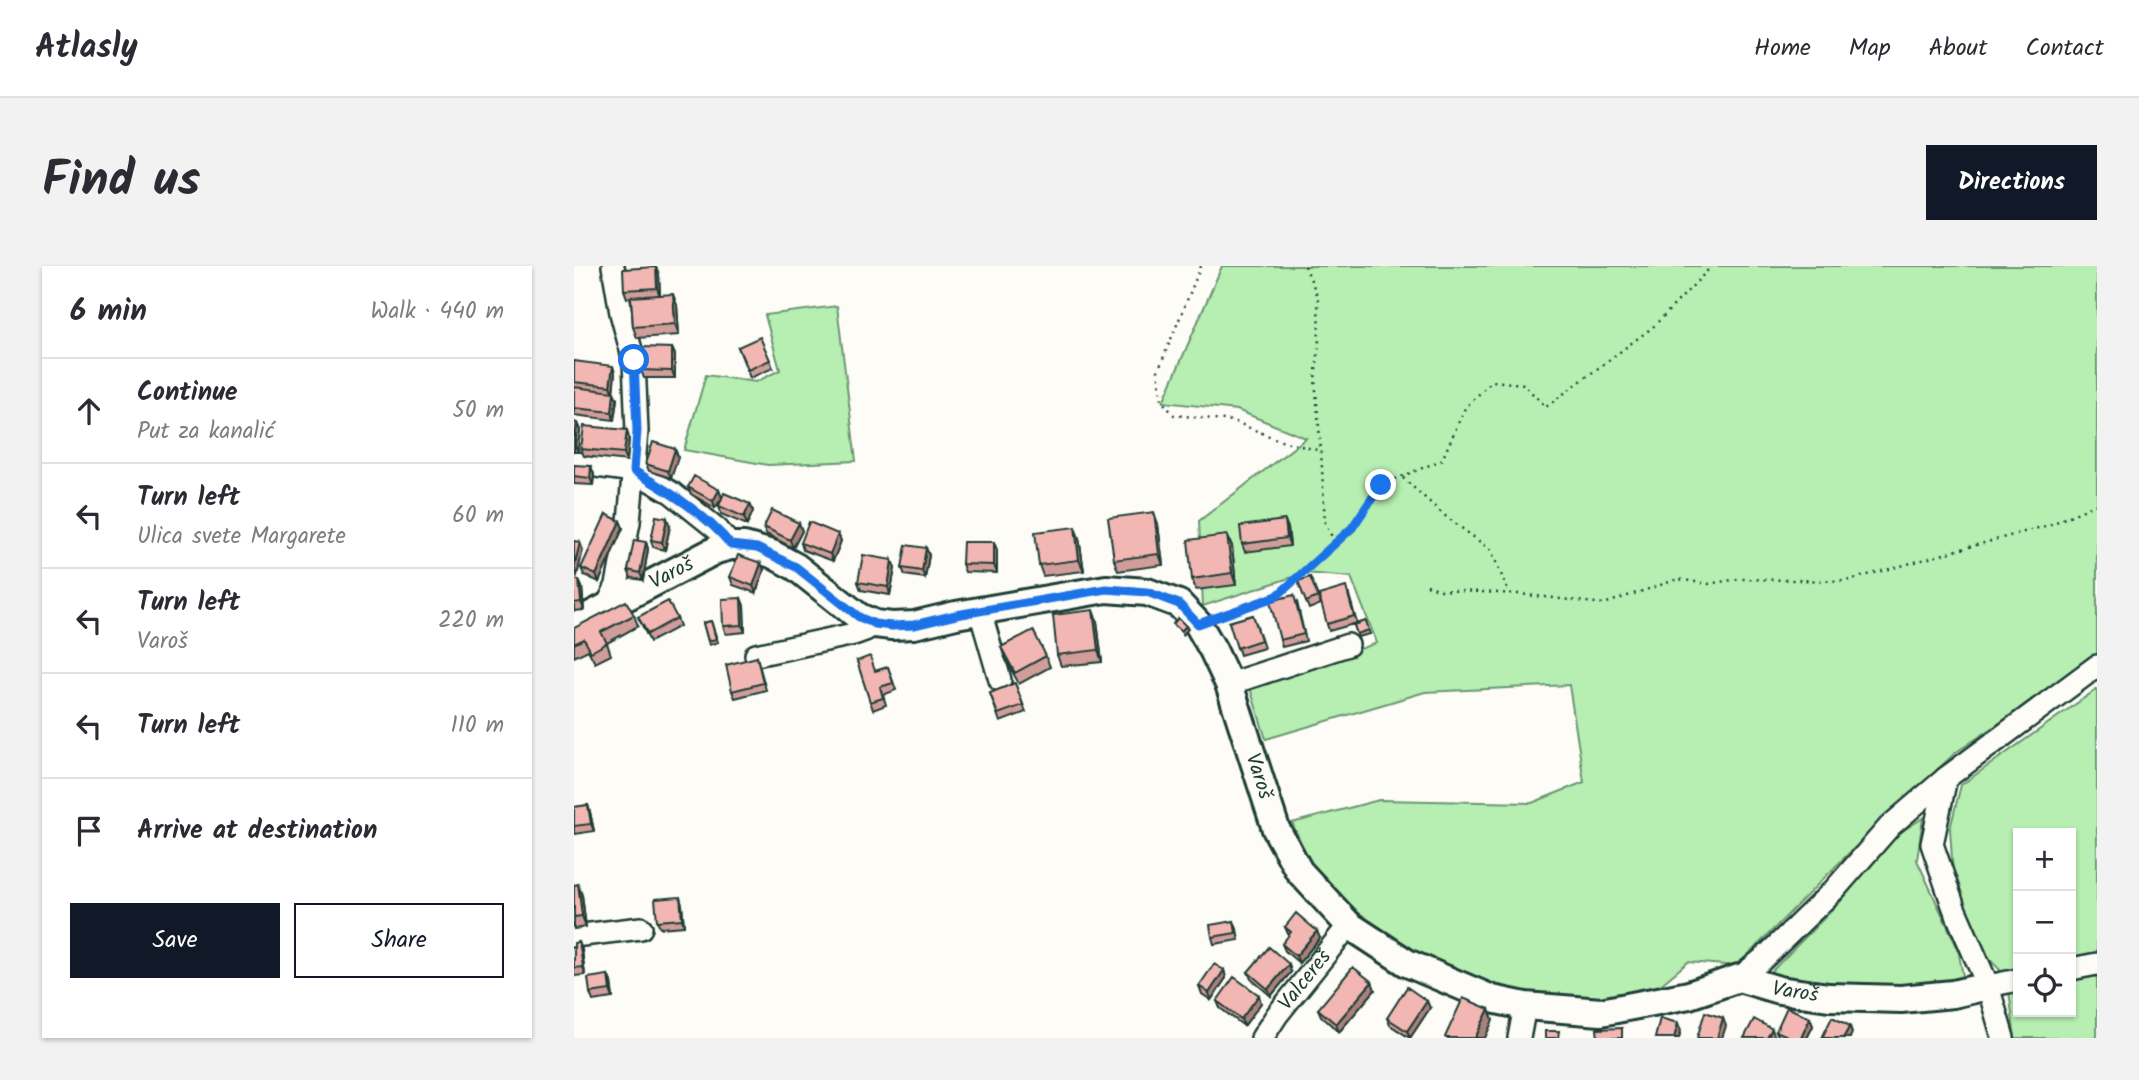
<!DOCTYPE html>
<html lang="en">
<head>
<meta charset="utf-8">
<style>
  body { margin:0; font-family:Kalam,sans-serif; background:#f2f2f3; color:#2b2b33 }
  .controls { position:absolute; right:21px; bottom:21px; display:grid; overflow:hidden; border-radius:0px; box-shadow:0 2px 5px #0004 }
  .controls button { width:63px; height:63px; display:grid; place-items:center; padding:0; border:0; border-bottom:2px solid #e1e1e2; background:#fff; color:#2b2b33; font:35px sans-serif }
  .stop { position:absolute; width:21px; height:21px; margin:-16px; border:5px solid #1a73e8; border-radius:50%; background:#fff }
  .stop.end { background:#1a73e8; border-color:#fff; box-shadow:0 2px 7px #0008 }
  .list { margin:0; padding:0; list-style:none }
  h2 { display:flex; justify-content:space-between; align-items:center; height:91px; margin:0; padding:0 28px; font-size:30px }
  h2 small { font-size:23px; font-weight:400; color:#7c7c81 }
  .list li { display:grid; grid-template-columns:46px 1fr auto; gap:21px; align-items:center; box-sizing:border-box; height:105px; padding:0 28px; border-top:2px solid #e1e1e2 }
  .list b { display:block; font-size:26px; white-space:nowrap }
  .list p { margin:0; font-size:23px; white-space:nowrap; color:#7c7c81 }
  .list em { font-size:23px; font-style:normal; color:#7c7c81 }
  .actions { display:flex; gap:14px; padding:21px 28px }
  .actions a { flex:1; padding:16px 0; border:2px solid #111827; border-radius:0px; text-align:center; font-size:24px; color:#111827 }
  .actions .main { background:#111827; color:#fff }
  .icon { flex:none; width:38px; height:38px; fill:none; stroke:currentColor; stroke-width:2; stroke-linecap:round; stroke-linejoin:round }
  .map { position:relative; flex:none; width:1523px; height:772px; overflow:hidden; border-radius:0px }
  header { display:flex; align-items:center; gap:42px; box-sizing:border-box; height:98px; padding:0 35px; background:#fff; border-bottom:2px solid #e1e1e2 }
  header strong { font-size:33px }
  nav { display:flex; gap:38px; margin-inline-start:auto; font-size:24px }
  .intro { display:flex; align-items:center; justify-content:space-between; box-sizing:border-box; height:168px; padding:0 42px }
  h1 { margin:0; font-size:49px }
  .button { padding:18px 32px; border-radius:0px; background:#111827; color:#fff; font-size:24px; font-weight:700 }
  main { display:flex; gap:42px; padding:0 42px }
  aside { flex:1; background:#fff; border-radius:0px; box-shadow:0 2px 5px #0004 }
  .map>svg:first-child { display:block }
  .green { fill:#b7eeb1; stroke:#6b9672; stroke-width:2 }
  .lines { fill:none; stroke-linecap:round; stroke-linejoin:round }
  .minor-casing { stroke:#1f3d34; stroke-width:26 }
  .major-casing { stroke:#1f3d34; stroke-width:32 }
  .path { stroke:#1f3d34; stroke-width:2.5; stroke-dasharray:2 5; stroke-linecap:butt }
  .minor { stroke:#fdfcf7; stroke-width:21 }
  .major { stroke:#fdfcf7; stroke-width:26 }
  .wall { fill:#d19d9a; stroke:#1f3d34; stroke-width:2 }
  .shaded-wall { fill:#aa807d; stroke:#1f3d34; stroke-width:2 }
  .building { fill:#f3b7b3; stroke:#1f3d34; stroke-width:2 }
  .route { stroke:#1a73e8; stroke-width:9 }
  .labels { text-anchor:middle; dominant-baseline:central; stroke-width:5; stroke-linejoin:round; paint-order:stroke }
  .street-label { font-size:21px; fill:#1f3d34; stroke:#fdfcf7 }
</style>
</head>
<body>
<header>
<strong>Atlasly</strong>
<nav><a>Home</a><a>Map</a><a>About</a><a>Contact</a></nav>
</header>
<div class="intro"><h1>Find us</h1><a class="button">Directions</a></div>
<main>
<aside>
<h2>6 min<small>Walk · 440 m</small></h2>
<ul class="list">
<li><svg class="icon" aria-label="ahead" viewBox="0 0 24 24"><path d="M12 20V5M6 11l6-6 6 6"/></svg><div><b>Continue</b><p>Put za kanalić</p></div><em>50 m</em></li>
<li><svg class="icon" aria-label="left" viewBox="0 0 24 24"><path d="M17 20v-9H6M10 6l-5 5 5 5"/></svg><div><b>Turn left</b><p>Ulica svete Margarete</p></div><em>60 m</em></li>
<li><svg class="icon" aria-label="left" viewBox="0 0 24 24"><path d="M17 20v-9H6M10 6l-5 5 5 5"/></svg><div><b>Turn left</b><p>Varoš</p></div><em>220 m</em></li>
<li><svg class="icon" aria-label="left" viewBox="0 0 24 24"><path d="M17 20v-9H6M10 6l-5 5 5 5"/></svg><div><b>Turn left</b></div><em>110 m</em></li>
<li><svg class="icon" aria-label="arrive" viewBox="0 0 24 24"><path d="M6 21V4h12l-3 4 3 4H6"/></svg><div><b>Arrive at destination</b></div></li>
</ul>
<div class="actions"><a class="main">Save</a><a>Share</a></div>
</aside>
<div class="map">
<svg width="1523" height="772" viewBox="0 0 1523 772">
  <rect width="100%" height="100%" fill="#fdfcf7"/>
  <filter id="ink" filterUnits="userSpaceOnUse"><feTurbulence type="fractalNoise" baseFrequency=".0143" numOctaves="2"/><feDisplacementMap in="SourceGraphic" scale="14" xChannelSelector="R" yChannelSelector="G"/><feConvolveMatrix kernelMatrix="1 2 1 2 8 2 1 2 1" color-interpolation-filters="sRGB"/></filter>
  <g filter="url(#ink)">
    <!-- green -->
    <path class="green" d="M648,0H1523V392L1381,487L1273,589L1163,700L1114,696L1078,726L1026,736L922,724L833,687L785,647L737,599L718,557L805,534L958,537L1010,516L995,419L851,426L692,473L676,422L803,377L777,311L731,307L629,340L625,255L732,172L663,144L589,136Z
      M263,40L282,195L194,199L110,184L132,109L182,116L206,104L191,49Z
      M1523,423V690L1497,695V567H1444V705L1430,708L1408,686L1380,623L1376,563L1387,519Z
      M1349,552L1343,594L1384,683L1390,715L1324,726L1192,711L1266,636L1320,570Z
      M1523,706V772H1441L1435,725L1444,723V746H1497V711Z"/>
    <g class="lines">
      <!-- minor casing -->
      <g class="minor-casing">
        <g id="minor">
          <path d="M0,197L60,205L98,227L143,263L157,280"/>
          <path d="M33,340L43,319L55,256L63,165L60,95L47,47L39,0"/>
          <path d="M406,345L426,414"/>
          <path d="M182,389L280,368L291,364L301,358"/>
          <path d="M655,418L774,379"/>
          <path d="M0,670L67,662"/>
          <path d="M1497,703L1523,698"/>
          <path d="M1165,712L1190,692L1261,623L1316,560L1372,512"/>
          <path d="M1414,720L1444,714"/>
          <path id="s1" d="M688,772L703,749L775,659"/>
          <path d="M945,772L951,740"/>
          <path d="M1429,772L1414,720L1380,642L1358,578L1372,512L1523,400"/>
        </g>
      </g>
      <!-- major casing -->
      <g class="major-casing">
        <g id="major">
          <path id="s2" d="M0,358L142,284L157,280H170L198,288L222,301L285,351L301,358L318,360L340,359L382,349L532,323L573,326L605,338L624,358L639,384L655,418L702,563L725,605L775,659L833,697L918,733L951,740L1027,746L1115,729L1165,712L1205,724L1255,731L1327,733L1379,728L1414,720"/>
        </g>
      </g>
      <!-- path -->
      <path class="path" d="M627,0L584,105L588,135L600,149L659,155L707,175L747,185L751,257L761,277
        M731,0L744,31L745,80L741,113L747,185
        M829,212L870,249L917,284L935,327
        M853,319L867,324L945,328L1030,338L1104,313L1134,318L1164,313L1272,315L1475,259L1523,238
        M644,351L703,330L778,262L807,219L868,194L891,142L918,115L949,118L972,141L1079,61L1135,3"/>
      <!-- minor -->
      <use href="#minor" class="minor"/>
      <!-- major -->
      <use href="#major" class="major"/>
    </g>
    <!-- wall -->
    <path class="wall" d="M85,8L86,29L103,39L105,69L63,72L59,61L57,31L53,32L50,24Z
      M164,81L196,94L199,102L176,112Z
      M98,82L101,89V112H70L67,104Z
      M0,95L41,107L39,126L43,133L40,154L0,149Z
      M0,156L6,164L4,186H0Z
      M55,172L53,195L10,190L7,183Z
      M101,183L104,191L97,212L75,205L72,198Z
      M0,199L20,208L19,219L0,218Z
      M114,221L145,224L148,232L141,242L117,228Z
      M176,238L179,245L173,259L147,248L145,240Z
      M46,255L49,262L25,316L10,309L7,302Z
      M225,257L228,265L219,282L192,268L190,261Z
      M584,258L589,299L544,305L540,294Z
      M96,260L91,284L79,281L77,274Z
      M714,262L716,280L671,286L668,278Z
      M264,268L267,275L259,295L229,284L227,277Z
      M653,269L658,280L662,319L622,324L618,313Z
      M505,272L510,305L469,310L465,299Z
      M72,276L74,283L69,314L57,312L54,304Z
      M352,282L355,289L351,312L331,309L328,302Z
      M423,284V307L391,306L388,298Z
      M321,302L316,329L287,324L284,316Z
      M190,304L182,327L159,319L156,311Z
      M736,311L747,338L735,343L724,315Z
      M0,314L8,321L10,344L0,345Z
      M775,329L783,357L755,365L753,358Z
      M167,332L170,340L171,366L152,368L149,360Z
      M723,336L732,375L708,381L706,374Z
      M60,349L64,360L33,377L37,389L21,397L14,384L0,391V362Z
      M679,349L690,382L666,389L655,356Z
      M64,351L103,352L106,360L76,376Z
      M137,355L144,376L135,379L129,357Z
      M523,355L528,396L487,400L483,389Z
      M792,355L796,368L784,371L780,359Z
      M427,381L472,390L476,401L445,418L431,392Z
      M183,391L192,424L161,432L158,425Z
      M283,395L301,405L314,401L322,424L309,429L312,439L299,444Z
      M441,417L452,446L426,456L416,427Z
      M14,539L16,546L20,565L0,568V541Z
      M0,619L8,629L12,661L0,663Z
      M108,639L110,660L86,662L83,655Z
      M660,655L663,663L665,674L640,678L638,671Z
      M711,661L746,672L725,697L711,685L708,678L715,670Z
      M5,676L8,684L11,709L0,710V677Z
      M650,704L652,712L637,734L628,728L625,720Z
      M674,706H717L697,730L677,713Z
      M34,709L37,716L39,732L19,735L16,727Z
      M798,716L801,724L765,766L747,750L744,743Z
      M643,735L687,737L670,760L646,742Z
      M856,742L836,772L816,759L813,752Z
      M1236,752L1239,760L1233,772H1205L1202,765Z"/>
    <!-- shaded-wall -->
    <path class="shaded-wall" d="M82,1L85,8L86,30L83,22Z
      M99,28L103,39L105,69L101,58Z
      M98,82L101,89V112L98,105Z
      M39,100L41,107L39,127L36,120Z
      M40,126L43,133L40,154L38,146Z
      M3,157L6,164L4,186L1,179Z
      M53,164L55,172L53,195L50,187Z
      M101,183L104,191L97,212L94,205Z
      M17,200L20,208L19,219L16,212Z
      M145,224L148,232L141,242L139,235Z
      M176,238L179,245L173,259L170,251Z
      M580,246L584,258L589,299L585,288Z
      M93,252L96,260L91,284L88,276Z
      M711,254L714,262L716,280L713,272Z
      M46,255L49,262L25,316L22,309Z
      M225,257L228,265L219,282L216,274Z
      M501,261L505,272L510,305L505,294Z
      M264,268L267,275L259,295L256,288Z
      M653,269L658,280L662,319L658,307Z
      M6,276L9,284L3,310L0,301Z
      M72,276L74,283L69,314L66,307Z
      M420,276L423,284V307L420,299Z
      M352,282L355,289L351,312L348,305Z
      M318,294L321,302L316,329L314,321Z
      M187,297L190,304L182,327L179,320Z
      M5,314L8,321L10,344L7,336Z
      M167,332L170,340L171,366L168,359Z
      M519,344L523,355L528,396L524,384Z
      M612,360L614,363L609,369L607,365Z
      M14,539L16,546L20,565L17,558Z
      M4,618L8,629L12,661L8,650Z
      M106,631L108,639L110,660L108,653Z
      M743,665L746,672L725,697L722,690Z
      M5,676L8,684L11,709L9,701Z
      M715,698L717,706L697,730L694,723Z
      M650,704L652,712L637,734L635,727Z
      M34,709L37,716L39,732L36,724Z
      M798,716L801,724L765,766L762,758Z
      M685,729L687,737L670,760L667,753Z
      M853,735L856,742L836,772L833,765Z
      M915,743L919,754L911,772H901Z
      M1149,752L1152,760L1148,772H1143Z
      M1236,752L1239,760L1233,772H1227Z
      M1104,757L1107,765L1105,772H1100Z
      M1276,760L1278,767L1276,772H1269Z
      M1198,763L1201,771L1200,772H1193Z"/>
    <!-- building -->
    <path class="building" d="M82,1L83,22L50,24L49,3Z
      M99,28L101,58L59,61L57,31Z
      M186,71L196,94L174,104L164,81Z
      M67,81L98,82V105L67,104Z
      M0,95L39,100L36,120L0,116Z
      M0,121L40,126L38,146L0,142Z
      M0,156L3,157L1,179H0Z
      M10,160L53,164L50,187L7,183Z
      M79,176L101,183L94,205L72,198Z
      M0,199L17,200L16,212L0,210Z
      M120,210L145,224L139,235L114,221Z
      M150,227L176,238L170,251L145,240Z
      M198,244L225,257L216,274L190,261Z
      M580,246L585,288L540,294L534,252Z
      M32,248L46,255L22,309L7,302Z
      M82,250L93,252L88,276L77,274Z
      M711,254L713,272L668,278L666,260Z
      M235,256L264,268L256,288L227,277Z
      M501,261L505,294L465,299L461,266Z
      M653,269L658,307L618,313L614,274Z
      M60,274L72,276L66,307L54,304Z
      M0,275L6,276L0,301Z
      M389,276H420V299L388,298Z
      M332,279L352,282L348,305L328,302Z
      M164,289L187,297L179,320L156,311Z
      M289,289L318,294L314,321L284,316Z
      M736,311L744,331L732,336L724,315Z
      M0,314H5L7,336L0,337Z
      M772,321L780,350L753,358L745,329Z
      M720,329L730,368L706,374L696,335Z
      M167,332L168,359L149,360L148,333Z
      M52,335L60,349L27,366L33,377L17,386L10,373L0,378V362Z
      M94,335L103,352L74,368L64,351Z
      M519,344L524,384L483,389L479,349Z
      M679,349L687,374L663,382L655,356Z
      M604,352L612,360L607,365L599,358Z
      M137,355L142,373L134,375L129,357Z
      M792,355L795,364L783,368L780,359Z
      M459,364L472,390L441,407L427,381Z
      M296,390L301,405L314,401L319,417L306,421L309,432L296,436L283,395Z
      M183,391L189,417L158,425L152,399Z
      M441,417L449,439L424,448L416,427Z
      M14,539L17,558L0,560V541Z
      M4,618L8,650L0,651V619Z
      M106,631L108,653L83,655L81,633Z
      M722,647L743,665L722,690L708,678L717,666L711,661Z
      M660,655L662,667L638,671L636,659Z
      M5,676L9,701L0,702V677Z
      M695,681L715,698L694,723L674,706Z
      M640,698L650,704L635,727L625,720Z
      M779,701L798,716L762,758L744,743Z
      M34,709L36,724L16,727L14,712Z
      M660,711L685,729L667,753L643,735Z
      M833,721L853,735L833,765L813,752Z
      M889,732L915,743L901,772H872L871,771Z
      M1213,741L1236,752L1227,772H1218L1202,765Z
      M1131,746L1149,752L1143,772H1123Z
      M1258,751L1276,760L1269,772H1248Z
      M1086,752L1104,757L1100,772H1081Z
      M1180,753L1198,763L1193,772H1170Z
      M1048,762V772H1024L1023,763Z
      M971,765H985L984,772H971Z"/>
  </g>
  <g class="lines" filter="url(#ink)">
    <!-- route -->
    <path class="route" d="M60,94L63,165L60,205C94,225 132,248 157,279L183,282L222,301L285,351L301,358L318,360L340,359L382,349L532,323L573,326L605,338L624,358L703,330L778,262L807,219"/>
  </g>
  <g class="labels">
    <!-- street labels -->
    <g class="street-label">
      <text stroke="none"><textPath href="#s2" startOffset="110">Varoš</textPath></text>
      <text stroke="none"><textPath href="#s2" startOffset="845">Varoš</textPath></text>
      <text stroke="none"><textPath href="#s1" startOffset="72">Valcereš</textPath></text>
      <text stroke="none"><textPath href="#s2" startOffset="1494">Varoš</textPath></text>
    </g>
  </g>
</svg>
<div class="controls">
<button>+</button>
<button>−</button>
<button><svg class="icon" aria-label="locate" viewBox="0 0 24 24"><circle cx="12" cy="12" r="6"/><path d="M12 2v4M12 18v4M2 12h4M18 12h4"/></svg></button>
</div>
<div class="stop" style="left:60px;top:94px"></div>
<div class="stop end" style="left:807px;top:219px"></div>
</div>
</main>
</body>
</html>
